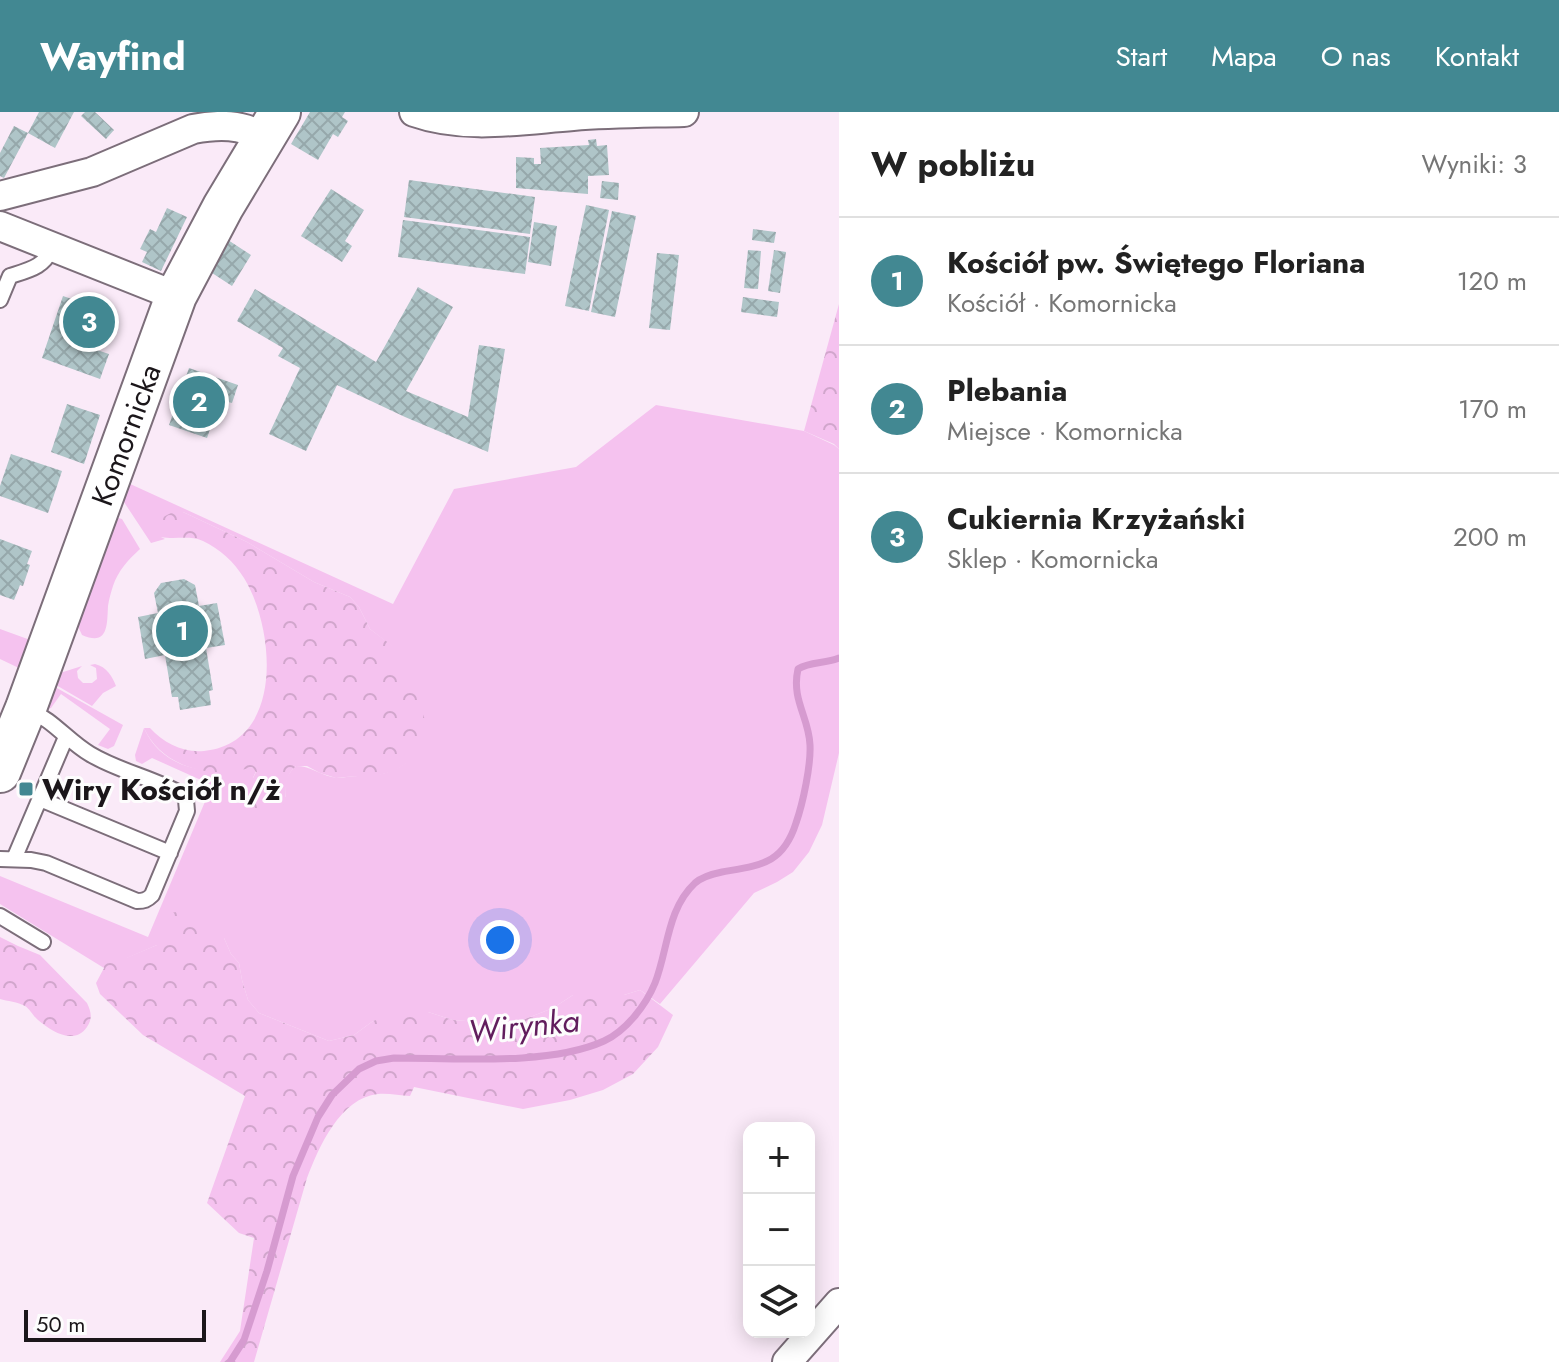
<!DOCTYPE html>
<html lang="pl">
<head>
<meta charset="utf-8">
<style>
  body { margin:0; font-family:Jost,sans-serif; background:#f6f6f6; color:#222 }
  .controls { position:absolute; right:24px; bottom:24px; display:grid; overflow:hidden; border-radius:16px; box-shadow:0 4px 20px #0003 }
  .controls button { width:72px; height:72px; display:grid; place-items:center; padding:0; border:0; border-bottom:2px solid #e0e0e0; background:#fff; color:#222; font:40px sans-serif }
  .scale { position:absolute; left:24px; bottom:20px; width:182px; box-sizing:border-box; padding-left:8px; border:4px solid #1b161a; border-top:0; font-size:22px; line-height:28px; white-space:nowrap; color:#1b161a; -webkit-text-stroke:6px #fdfdfd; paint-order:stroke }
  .you { position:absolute; left:500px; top:828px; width:28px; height:28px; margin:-20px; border:6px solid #fff; border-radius:50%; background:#1a73e8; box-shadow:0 0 0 12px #1a73e833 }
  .badge { display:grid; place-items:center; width:52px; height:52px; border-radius:50%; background:#428892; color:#fff; font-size:26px; font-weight:700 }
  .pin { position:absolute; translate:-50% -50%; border:4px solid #fff; box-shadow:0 2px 8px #0006 }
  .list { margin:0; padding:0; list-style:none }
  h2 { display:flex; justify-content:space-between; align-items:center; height:104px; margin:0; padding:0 32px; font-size:34px }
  h2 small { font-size:26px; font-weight:400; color:#767676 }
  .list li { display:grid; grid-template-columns:52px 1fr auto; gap:24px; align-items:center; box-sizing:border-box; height:128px; padding:0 32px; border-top:2px solid #e0e0e0 }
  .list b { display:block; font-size:30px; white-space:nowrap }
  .list p { margin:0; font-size:26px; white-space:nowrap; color:#767676 }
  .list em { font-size:26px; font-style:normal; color:#767676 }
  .icon { flex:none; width:44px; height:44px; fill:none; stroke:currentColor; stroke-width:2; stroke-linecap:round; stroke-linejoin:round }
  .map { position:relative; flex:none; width:839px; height:1250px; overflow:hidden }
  header { display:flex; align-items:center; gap:48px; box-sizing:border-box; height:112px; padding:0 40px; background:#428892; color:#fff }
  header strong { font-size:38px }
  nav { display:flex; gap:44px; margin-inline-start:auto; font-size:28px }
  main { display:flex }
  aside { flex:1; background:#fff }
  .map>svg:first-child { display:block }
  .grass { fill:#f5c2ef }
  .forest { fill:url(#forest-crowns) }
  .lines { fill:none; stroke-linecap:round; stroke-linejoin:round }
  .stream { stroke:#d69bd0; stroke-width:7 }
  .building { fill:url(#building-cross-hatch) }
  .lane-casing { stroke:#7c6e7a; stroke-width:18 }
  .street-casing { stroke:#7c6e7a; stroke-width:32 }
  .secondary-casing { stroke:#7c6e7a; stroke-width:44 }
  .lane { stroke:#fff; stroke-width:14 }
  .street { stroke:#fff; stroke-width:28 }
  .secondary { stroke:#fff; stroke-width:40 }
  .poi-dot { fill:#428892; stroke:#fdfdfd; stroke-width:3 }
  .labels { text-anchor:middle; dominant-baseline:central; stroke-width:6; stroke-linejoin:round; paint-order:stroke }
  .street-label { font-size:30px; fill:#1b161a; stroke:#fdfdfd }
  .poi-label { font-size:30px; font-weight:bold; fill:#1b161a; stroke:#fdfdfd; text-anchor:start }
  .water-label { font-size:32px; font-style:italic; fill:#611d5d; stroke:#fdfdfd }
</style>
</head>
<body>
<header>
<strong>Wayfind</strong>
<nav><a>Start</a><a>Mapa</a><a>O nas</a><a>Kontakt</a></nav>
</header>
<main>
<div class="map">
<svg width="839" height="1250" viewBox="0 0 839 1250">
  <defs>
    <pattern id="forest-crowns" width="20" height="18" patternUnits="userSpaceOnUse" patternTransform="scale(2)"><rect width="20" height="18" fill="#f5c2ef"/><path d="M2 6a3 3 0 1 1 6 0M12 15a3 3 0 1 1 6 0" fill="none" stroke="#d1a6cc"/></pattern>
    <pattern id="building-cross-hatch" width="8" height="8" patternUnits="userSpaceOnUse" patternTransform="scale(2)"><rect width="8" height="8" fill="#afc5c8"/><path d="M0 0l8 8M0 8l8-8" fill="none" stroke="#96a8ab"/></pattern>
  </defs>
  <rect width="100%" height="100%" fill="#faeaf8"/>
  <!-- grass -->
  <path class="grass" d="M656,293L804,319L834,333L839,337V641L822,713L809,740L793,760L777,770L754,781L660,892L640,878L624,883H573L553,896L525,907L492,911L453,908L428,900L373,909L354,923L329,929L259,901L248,888L242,868L239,851L231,842L224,826L157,833L104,856L0,792V764L148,825L212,673L152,646L142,652L136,649L135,643L144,616C163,659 211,664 252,655L256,659L253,666L286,685C285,670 285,664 296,654C310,654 319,662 332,665C341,667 349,664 358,664C376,664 390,662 406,651L393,535L370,517L359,495L350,485L314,470L247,430L183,400L161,425L165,427L151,431L122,387L128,371L393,492L454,377L576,355Z
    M115,405L122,407L140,437C128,448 118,459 113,474C111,480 109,487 108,494C107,511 109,535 82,523L76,510Z
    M0,517L33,529L21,557L0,547Z
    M95,552C107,555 112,564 116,574L103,581L92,594L56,573L60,561L82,554L77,559L78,566L83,571H92L97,567L96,556L90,553Z
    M55,575L123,613L114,634L108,637L98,633L110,617L61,582L51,596L46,597Z"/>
  <!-- forest -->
  <path class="forest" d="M839,192V337L834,332L804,319Z
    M174,400H183L247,430L314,470L350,485L359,495L370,517L394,535L413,573L422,596L426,614L427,631L420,643L394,659L372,665L356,664L336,666L320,661L307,654H296C277,671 294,687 278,699C265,708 245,699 243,683C242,680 244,673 244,670L253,666L256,660L252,655C214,669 161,655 144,616H150C164,631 183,641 204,639C285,631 275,516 244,466C234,450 220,437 203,429C189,423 175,428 161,425C154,413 161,404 174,400Z
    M183,799L199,801L224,826L231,842L239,851L242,868L248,888L259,901L329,929L354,923L373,909L400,900H428L453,908L492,911L525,907L553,896L573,883L595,881L624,883L640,878L673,903L658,935L633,962L603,978L570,988L523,997L414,975L410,984C400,984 389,981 378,982C340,986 319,1035 307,1066L254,1250H220L240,1219L254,1126L239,1121L207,1091L245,984L143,923L100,882L96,871L104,856V848L113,840L126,846L157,833L170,801Z
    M0,825L18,834L40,843L87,891C91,900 93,906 87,915C74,934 51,919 38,908C33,904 30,897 25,894C18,890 7,889 0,887Z"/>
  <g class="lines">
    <!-- stream -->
    <path class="stream" d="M230,1250L244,1228L267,1159L293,1064L318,1005L332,983L359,957L376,949L394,946C455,946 549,954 604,929C626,919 646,893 655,871C668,838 667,797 695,771C702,765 712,762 722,760C761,753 783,752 796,711C803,691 811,653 810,633C809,605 791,588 798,557C810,549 825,552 839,546"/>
  </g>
  <!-- building -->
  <path class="building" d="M39,0H74L55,36L28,21L4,66L0,64V41L14,14L28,21Z
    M85,0H95L114,18L106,27L81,4Z
    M310,0H345L342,5L348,9L338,25L333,22L318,48L291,32Z
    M596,27L597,34L607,33L609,63L588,64V82L516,76V45L534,46V52H541L540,36L589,33L588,28Z
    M409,68L535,85L530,122L404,105Z
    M602,69L619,71L618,88L600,86Z
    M331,77L364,98L345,129L352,134L342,150L301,124Z
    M586,93L609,98L589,199L565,194Z
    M167,96L187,105L161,159L142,150L147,140L140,137L150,117L156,120Z
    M612,99L636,104L615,205L591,200Z
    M403,108L530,125L525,162L398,145Z
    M534,110L557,114L551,154L528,150Z
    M753,117L776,120L774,131L752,128Z
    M228,128L251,143L232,174L209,159Z
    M748,138L761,139L758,177L744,176Z
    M774,138L786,140L780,181L768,179Z
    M657,141L679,143L670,218L649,216Z
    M418,175L453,195L406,279L468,305L479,233L505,237L488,340L405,305L337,273L306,339L269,322L300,256L278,244L283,236L237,209L255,177L376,250Z
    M63,184L104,198L91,236L109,242L100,267L42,246Z
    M743,185L779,190L777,205L741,200Z
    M189,256L238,273L232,291L220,288L207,326L169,313Z
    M67,292L100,303L84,352L51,340Z
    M11,342L62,359L48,401L0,384V374Z
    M0,427L32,439L27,452L30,453L23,474L20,473L14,488L0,483Z
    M184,467L195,473L199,494L217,491L225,533L206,536L213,578L209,579L211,593L180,598L178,585H172L165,543L145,547L138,505L158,501L154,481L161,471Z"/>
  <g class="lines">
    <!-- lane casing -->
    <g class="lane-casing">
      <path id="lane" d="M0,188L10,164C29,158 45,155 52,135
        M40,687L170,741
        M0,747L31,748L46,751L137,789C144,789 147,788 152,783L187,699L186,688L183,683C154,666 120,660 90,642C68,629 53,608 29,598
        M14,747L66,625
        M0,804L43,830"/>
    </g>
    <!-- street casing -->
    <g class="street-casing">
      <path id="street" d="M414,0C465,18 520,8 573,4C610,1 647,1 684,0
        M0,84L92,60L193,17C219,12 241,12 264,25
        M0,114L176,184
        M787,1250L839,1191"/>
    </g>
    <!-- secondary casing -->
    <g class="secondary-casing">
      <g id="secondary">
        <path id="s1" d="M0,660L26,596L176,184L223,95L280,0"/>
      </g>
    </g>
    <!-- lane -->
    <use href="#lane" class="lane"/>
    <!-- street -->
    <use href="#street" class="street"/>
    <!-- secondary -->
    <use href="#secondary" class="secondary"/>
  </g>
  <!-- markers -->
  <rect class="poi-dot" x="18" y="669" width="16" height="16" rx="4"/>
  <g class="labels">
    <!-- street labels -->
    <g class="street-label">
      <text stroke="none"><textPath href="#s1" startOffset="360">Komornicka</textPath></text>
    </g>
    <!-- poi labels -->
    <g class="poi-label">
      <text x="42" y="677">Wiry Kościół n/ż</text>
    </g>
    <!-- water labels -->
    <g class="water-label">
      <text transform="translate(524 914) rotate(-6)">Wirynka</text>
    </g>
  </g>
</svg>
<div class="controls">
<button>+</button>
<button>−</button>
<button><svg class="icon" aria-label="layers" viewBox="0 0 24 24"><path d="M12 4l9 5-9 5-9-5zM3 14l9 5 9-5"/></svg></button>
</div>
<div class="scale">50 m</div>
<div class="you"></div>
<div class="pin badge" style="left:182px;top:519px">1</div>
<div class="pin badge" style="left:199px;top:290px">2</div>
<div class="pin badge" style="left:89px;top:210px">3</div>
</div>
<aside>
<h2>W pobliżu<small>Wyniki: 3</small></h2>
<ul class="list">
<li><span class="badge">1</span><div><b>Kościół pw. Świętego Floriana</b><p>Kościół · Komornicka</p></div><em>120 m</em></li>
<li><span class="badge">2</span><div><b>Plebania</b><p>Miejsce · Komornicka</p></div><em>170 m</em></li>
<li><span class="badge">3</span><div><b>Cukiernia Krzyżański</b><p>Sklep · Komornicka</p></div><em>200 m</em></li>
</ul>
</aside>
</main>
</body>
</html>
